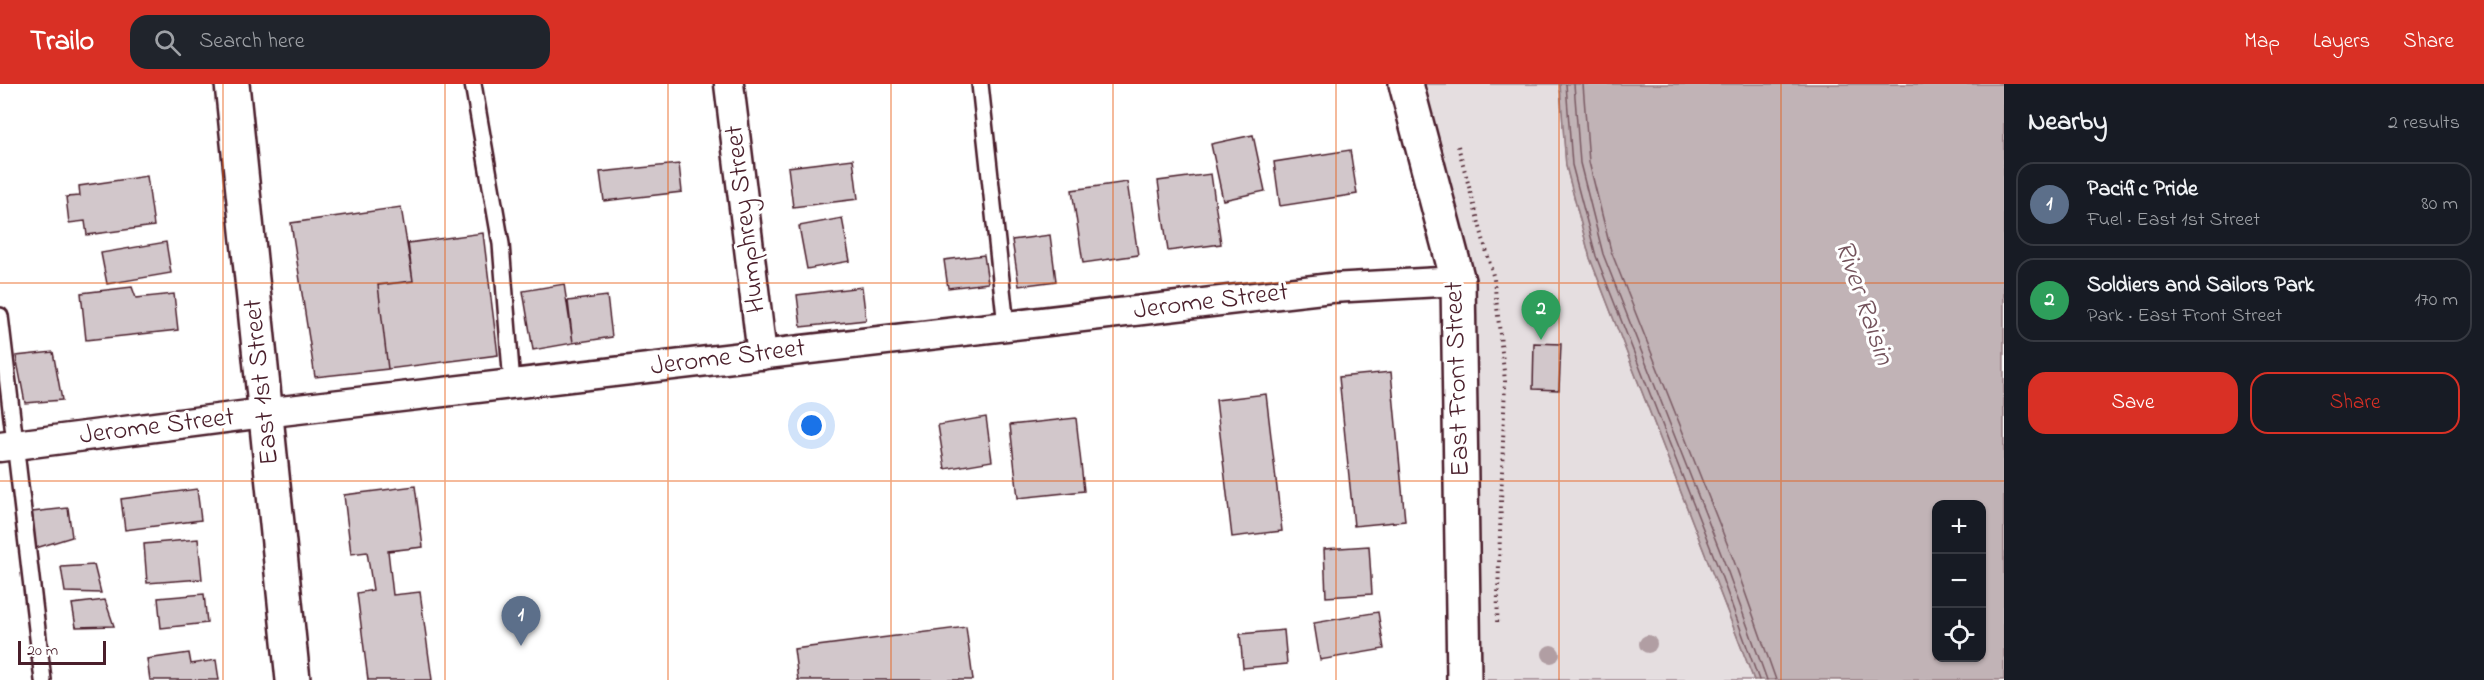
<!DOCTYPE html>
<html lang="en">
<head>
<meta charset="utf-8">
<style>
  body { margin:0; font-family:"Indie Flower",sans-serif; background:#20242c; color:#f1f3f6 }
  .controls { position:absolute; right:18px; bottom:18px; display:grid; overflow:hidden; border-radius:12px; box-shadow:0 2px 4px #0004 }
  .controls button { width:54px; height:54px; display:grid; place-items:center; padding:0; border:0; border-bottom:2px solid #363941; background:#171b24; color:#f1f3f6; font:30px sans-serif }
  .scale { position:absolute; left:18px; bottom:15px; width:88px; box-sizing:border-box; padding-left:6px; border:3px solid #4a1f2b; border-top:0; font-size:16px; line-height:21px; white-space:nowrap; color:#4a1f2b; -webkit-text-stroke:4px #fff; paint-order:stroke }
  .you { position:absolute; left:812px; top:342px; width:21px; height:21px; margin:-15px; border:4px solid #fff; border-radius:50%; background:#1a73e8; box-shadow:0 0 0 9px #1a73e833 }
  .badge { display:grid; place-items:center; width:39px; height:39px; border-radius:50%; background:#d93025; color:#fff; font-size:20px; font-weight:700 }
  .pin { position:absolute; translate:-50% -50px; filter:drop-shadow(0 2px 3px #0008) }
  .pin::after { content:''; position:absolute; top:32px; width:21px; height:18px; background:inherit; clip-path:polygon(0 0,100% 0,50% 100%) }
  .list { margin:0; padding:0; list-style:none }
  h2 { display:flex; justify-content:space-between; align-items:center; height:78px; margin:0; padding:0 24px; font-size:26px }
  h2 small { font-size:20px; font-weight:400; color:#9ea1a6 }
  .list li { display:grid; grid-template-columns:39px 1fr auto; gap:18px; align-items:center; box-sizing:border-box; height:84px; margin:0 12px 12px; padding:0 12px; border:2px solid #363941; border-radius:18px }
  .list b { display:block; font-size:22px; white-space:nowrap }
  .list p { margin:0; font-size:20px; white-space:nowrap; color:#9ea1a6 }
  .list em { font-size:20px; font-style:normal; color:#9ea1a6 }
  .actions { display:flex; gap:12px; padding:18px 24px }
  .actions a { flex:1; padding:14px 0; border:2px solid #d93025; border-radius:18px; text-align:center; font-size:21px; color:#d93025 }
  .actions .main { background:#d93025; color:#fff }
  .icon { flex:none; width:33px; height:33px; fill:none; stroke:currentColor; stroke-width:2; stroke-linecap:round; stroke-linejoin:round }
  .map { position:relative; flex:none; width:2004px; height:596px; overflow:hidden }
  header { display:flex; align-items:center; gap:36px; box-sizing:border-box; height:84px; padding:0 30px; background:#d93025; color:#fff }
  header strong { font-size:28px }
  nav { display:flex; gap:33px; margin-inline-start:auto; font-size:21px }
  .search { width:420px; height:54px; background:#20242c; display:flex; align-items:center; gap:15px; box-sizing:border-box; padding:0 21px; border-radius:18px; color:#9ea1a6; font-size:22px }
  main { display:flex }
  aside { flex:1; background:#171b24 }
  .map>svg:first-child { display:block }
  .green { fill:#e5dee0; stroke:#987e86; stroke-width:1.5 }
  .water { fill:#c1b3b6; stroke:#91787e; stroke-width:1.5; fill-rule:evenodd }
  .lines { fill:none; stroke-linecap:round; stroke-linejoin:round }
  .shore { stroke:#7a5a63; stroke-width:1.5 }
  .building { fill:#d2c7cb; stroke:#4a1f2b; stroke-width:1.5 }
  .lane-casing { stroke:#4a1f2b; stroke-width:20 }
  .street-casing { stroke:#4a1f2b; stroke-width:33 }
  .secondary-casing { stroke:#4a1f2b; stroke-width:38 }
  .path { stroke:#4a1f2b; stroke-width:4; stroke-dasharray:1.5 4.5; stroke-linecap:butt }
  .lane { stroke:#fff; stroke-width:15 }
  .street { stroke:#fff; stroke-width:28 }
  .secondary { stroke:#fff; stroke-width:33 }
  .tree { fill:#b19ea3 }
  .grid { fill:none; stroke:#e8590c; stroke-width:1.5; stroke-opacity:0.55 }
  .labels { text-anchor:middle; dominant-baseline:central; stroke-width:6; stroke-linejoin:round; paint-order:stroke }
  .street-label { font-size:27px; fill:#4a1f2b; stroke:#fff }
  .water-label { font-size:28px; font-style:italic; fill:#74535c; stroke:#fff }
</style>
</head>
<body>
<header>
<strong>Trailo</strong>
<div class="search"><svg class="icon" aria-label="search" viewBox="0 0 24 24"><circle cx="10" cy="10" r="6"/><path d="M15 15l6 6"/></svg>Search here</div>
<nav><a>Map</a><a>Layers</a><a>Share</a></nav>
</header>
<main>
<div class="map">
<svg width="2004" height="596" viewBox="0 0 2004 596">
  <rect width="100%" height="100%" fill="#fff"/>
  <filter id="ink" filterUnits="userSpaceOnUse"><feTurbulence type="fractalNoise" baseFrequency=".0167" numOctaves="2"/><feDisplacementMap in="SourceGraphic" scale="12" xChannelSelector="R" yChannelSelector="G"/><feConvolveMatrix kernelMatrix="1 2 1 2 8 2 1 2 1" color-interpolation-filters="sRGB"/></filter>
  <g filter="url(#ink)">
    <!-- green -->
    <path class="green" d="M1406,0H1560L1566,82L1590,174L1754,596H1463L1458,197Z"/>
    <!-- water -->
    <path class="water" d="M1560,0H2004V596H1754L1590,174L1566,82ZM1936,420H1982V574H1936Z"/>
    <g class="lines">
      <!-- shore -->
      <path class="shore" d="M1566,0L1572,81L1596,172L1718,483L1759,596
        M1574,0L1580,79L1603,170L1725,480L1767,596
        M1583,0L1589,78L1611,167L1734,477L1776,596"/>
    </g>
    <!-- building -->
    <path class="building" d="M1253,51L1265,107L1223,116L1211,60Z
      M1350,66L1357,110L1280,122L1274,78Z
      M853,75L858,115L793,123L788,83Z
      M679,80L682,108L604,117L600,88Z
      M1211,90L1221,160L1168,167L1158,97Z
      M147,92L154,142L87,151L85,137L69,139L66,113L80,112L79,102Z
      M1127,98L1138,171L1083,179L1072,106Z
      M401,123L413,197L378,201L388,285L315,293L291,139Z
      M842,134L850,177L807,185L799,142Z
      M483,149L498,271L388,285L378,201L413,197L408,159Z
      M1050,151L1056,197L1019,202L1012,156Z
      M166,158L171,189L107,200L101,169Z
      M984,171L988,199L948,204L944,176Z
      M564,200L573,259L533,266L523,207Z
      M132,203L136,214L174,210L178,246L86,256L81,209Z
      M862,203L866,236L801,243L797,211Z
      M607,212L612,253L573,259L568,217Z
      M1534,259L1561,260L1559,306L1533,305Z
      M53,268L62,316L25,319L16,272Z
      M1391,288L1405,437L1354,442L1339,293Z
      M1266,310L1282,447L1232,453L1216,316Z
      M986,333L992,377L945,385L938,341Z
      M1076,334L1084,407L1018,414L1010,341Z
      M415,402L423,463L388,467L393,511L420,508L432,596H368L357,509L373,506L367,468L351,470L344,411Z
      M197,405L201,436L125,446L121,415Z
      M68,424L72,453L36,464L32,428Z
      M198,455L202,495L147,499L144,460Z
      M1369,462L1372,510L1326,513L1324,465Z
      M94,481L101,509L65,508L61,483Z
      M204,510L207,539L161,544L158,514Z
      M105,516L114,542L76,543L72,520Z
      M1378,528L1384,565L1320,576L1314,539Z
      M966,543L973,596H798L794,565Z
      M1284,546L1287,580L1243,584L1240,550Z
      M189,569L191,580L216,576L219,596H150L147,575Z"/>
    <g class="lines">
      <!-- lane casing -->
      <g class="lane-casing">
        <path id="lane" d="M473,0L501,160L512,300
          M980,0L1006,242
          M0,232L43,596"/>
      </g>
      <!-- street casing -->
      <g class="street-casing">
        <path id="street" d="M729,0L762,271
          M0,363L264,329L1331,204L1458,197"/>
      </g>
      <!-- secondary casing -->
      <g class="secondary-casing">
        <path id="secondary" d="M232,0L293,596
          M1406,0L1458,197L1464,596"/>
      </g>
      <!-- path -->
      <path class="path" d="M1458,62L1494,195L1505,297L1497,541"/>
      <!-- lane -->
      <use href="#lane" class="lane"/>
      <!-- street -->
      <use href="#street" class="street"/>
      <!-- secondary -->
      <use href="#secondary" class="secondary"/>
    </g>
    <!-- trees -->
    <g class="tree">
      <circle cx="1547" cy="222" r="9"/>
      <circle cx="1648" cy="560" r="9"/>
      <circle cx="1551" cy="570" r="9"/>
    </g>
  </g>
  <!-- grid -->
  <path class="grid" d="M223,0V596M445,0V596M668,0V596M891,0V596M1113,0V596M1336,0V596M1559,0V596M1781,0V596M0,199H2004M0,397H2004"/>
  <g class="labels">
    <!-- street labels -->
    <g class="street-label">
      <text transform="translate(746 135) rotate(-97)">Humphrey Street</text>
      <text transform="translate(1211 218) rotate(-7)">Jerome Street</text>
      <text transform="translate(728 274) rotate(-7)">Jerome Street</text>
      <text transform="translate(1458 295) rotate(-92)">East Front Street</text>
      <text transform="translate(262 298) rotate(-96)">East 1st Street</text>
      <text transform="translate(157 343) rotate(-7)">Jerome Street</text>
    </g>
    <!-- water labels -->
    <g class="water-label">
      <text transform="translate(1863 219) rotate(71)">River Raisin</text>
    </g>
  </g>
</svg>
<div class="controls">
<button>+</button>
<button>−</button>
<button><svg class="icon" aria-label="locate" viewBox="0 0 24 24"><circle cx="12" cy="12" r="6"/><path d="M12 2v4M12 18v4M2 12h4M18 12h4"/></svg></button>
</div>
<div class="scale">20 m</div>
<div class="you"></div>
<div class="pin badge" style="left:521px;top:562px;background:#5c6f8a">1</div>
<div class="pin badge" style="left:1541px;top:256px;background:#2e9e5b">2</div>
</div>
<aside>
<h2>Nearby<small>2 results</small></h2>
<ul class="list">
<li><span class="badge" style="background:#5c6f8a">1</span><div><b>Pacific Pride</b><p>Fuel · East 1st Street</p></div><em>80 m</em></li>
<li><span class="badge" style="background:#2e9e5b">2</span><div><b>Soldiers and Sailors Park</b><p>Park · East Front Street</p></div><em>170 m</em></li>
</ul>
<div class="actions"><a class="main">Save</a><a>Share</a></div>
</aside>
</main>
</body>
</html>
